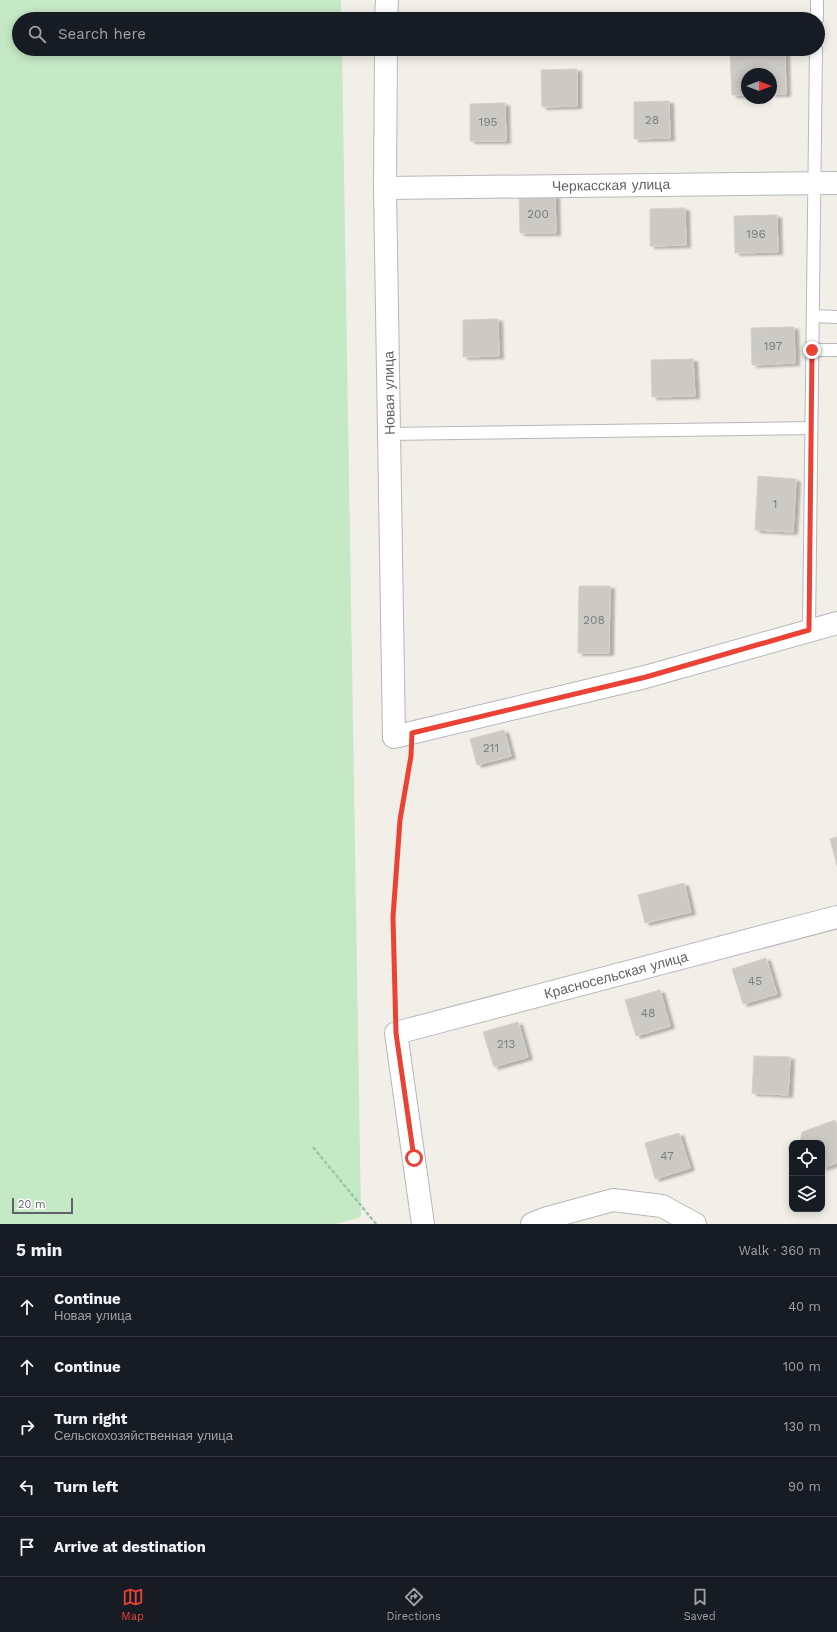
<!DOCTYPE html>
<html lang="en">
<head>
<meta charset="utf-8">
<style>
  body { margin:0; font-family:"Work Sans",sans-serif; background:#242831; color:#f1f3f6 }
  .controls { position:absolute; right:12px; bottom:12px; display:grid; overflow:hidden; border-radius:8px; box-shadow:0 2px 10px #0003 }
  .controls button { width:36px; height:36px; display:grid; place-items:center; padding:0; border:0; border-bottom:1px solid #363941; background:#171b24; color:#f1f3f6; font:20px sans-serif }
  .compass { position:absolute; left:741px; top:68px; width:36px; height:36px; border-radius:50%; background:#171b24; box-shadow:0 2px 10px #0003; rotate:90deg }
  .scale { position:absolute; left:12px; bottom:10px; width:61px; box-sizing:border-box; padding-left:4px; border:2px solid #5f6368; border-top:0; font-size:11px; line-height:14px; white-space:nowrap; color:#5f6368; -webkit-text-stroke:3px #fff; paint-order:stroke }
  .stop { position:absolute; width:12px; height:12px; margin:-9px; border:3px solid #ea4335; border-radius:50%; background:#fff }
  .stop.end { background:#ea4335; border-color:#fff; box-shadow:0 1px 4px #0008 }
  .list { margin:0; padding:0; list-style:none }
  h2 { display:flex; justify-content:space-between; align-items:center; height:52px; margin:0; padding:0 16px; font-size:17px }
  h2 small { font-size:13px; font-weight:400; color:#9ea1a6 }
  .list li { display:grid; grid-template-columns:26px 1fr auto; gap:12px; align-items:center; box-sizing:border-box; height:60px; padding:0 16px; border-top:1px solid #363941 }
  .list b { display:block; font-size:15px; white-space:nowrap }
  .list p { margin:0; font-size:13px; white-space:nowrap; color:#9ea1a6 }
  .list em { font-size:13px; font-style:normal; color:#9ea1a6 }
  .icon { flex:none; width:22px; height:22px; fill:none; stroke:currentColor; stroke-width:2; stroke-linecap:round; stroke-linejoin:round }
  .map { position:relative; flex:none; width:837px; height:1224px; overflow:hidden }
  .search { position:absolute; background:#171b24; box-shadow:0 2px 10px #0003; left:12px; right:12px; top:12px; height:44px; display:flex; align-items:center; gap:10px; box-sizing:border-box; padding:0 14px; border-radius:22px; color:#9ea1a6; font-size:15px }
  .sheet { height:352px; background:#171b24 }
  nav { display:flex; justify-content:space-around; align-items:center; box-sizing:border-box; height:56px; border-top:1px solid #363941; background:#171b24; font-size:11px; color:#9ea1a6 }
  nav a { display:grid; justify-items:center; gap:2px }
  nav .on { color:#ea4335 }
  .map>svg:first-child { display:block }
  .green { fill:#c5e8c5 }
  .building { fill:#cccac5; stroke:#d6d1c6; filter:url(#shadow) }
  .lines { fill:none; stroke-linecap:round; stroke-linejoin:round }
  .service-casing { stroke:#b5b8bc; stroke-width:14 }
  .minor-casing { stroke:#b5b8bc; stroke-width:24 }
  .path { stroke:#9cc7a9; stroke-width:2.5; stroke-dasharray:4 2; stroke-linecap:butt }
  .service { stroke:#fff; stroke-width:12 }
  .minor { stroke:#fff; stroke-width:22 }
  .route { stroke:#ea4335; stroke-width:5 }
  .labels { text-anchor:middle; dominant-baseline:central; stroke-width:3; stroke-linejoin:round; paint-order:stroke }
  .number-label { font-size:12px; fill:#7a7d7f }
  .street-label { font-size:14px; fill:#5f6368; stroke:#fff }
</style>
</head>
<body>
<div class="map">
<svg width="837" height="1224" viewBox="0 0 837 1224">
  <defs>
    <filter id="shadow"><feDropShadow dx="4.5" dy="2.5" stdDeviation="1" flood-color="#0004"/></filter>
  </defs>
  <rect width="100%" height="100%" fill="#f1efe8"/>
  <!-- green -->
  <path class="green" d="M0,0H341V19H19V49H342L361,1217L335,1224H0Z"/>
  <!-- building -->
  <path class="building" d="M785,52L786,94H771V74H747V95H732L730,54Z
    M577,69V106L542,107L541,70Z
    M669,101L670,138L634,139V102Z
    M505,103L506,141H470V104Z
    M555,195L556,233H520L519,196Z
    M685,208L686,245L650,246V209Z
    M777,215L778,252L735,253L734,216Z
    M498,319L499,356L463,357V320Z
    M794,327L795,363L752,365L751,328Z
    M693,359L695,396L652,397L651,360Z
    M758,476L796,479L793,532L755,530Z
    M579,586H610L609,653H578Z
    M504,730L511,756L477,765L470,739Z
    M837,837V866L830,839Z
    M684,883L691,912L645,923L638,895Z
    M766,958L777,994L743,1004L732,969Z
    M660,990L670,1026L636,1036L625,1000Z
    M518,1022L528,1057L494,1067L483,1032Z
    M754,1056L790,1057L788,1095L752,1093Z
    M835,1120L837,1126V1163L822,1168V1143H800L802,1132Z
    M679,1133L690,1168L655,1179L645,1143Z
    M792,1146V1161L788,1148Z"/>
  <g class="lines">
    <!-- service casing -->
    <g class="service-casing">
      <path id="service" d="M817,19V0
        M813,316L837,317
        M812,350H837
        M389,434L811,428
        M809,630L816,49"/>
    </g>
    <!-- minor casing -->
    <g class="minor-casing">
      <path id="minor" d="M386,19L387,0
        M386,49L385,188L394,737L645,677L837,623
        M385,188L837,183
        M423,1224L396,1033L837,917
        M532,1224L547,1218L613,1200L662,1206L695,1224"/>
    </g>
    <!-- path -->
    <path class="path" d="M395,1012L393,917L400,820L411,755
      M313,1147L376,1224"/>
    <!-- service -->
    <use href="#service" class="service"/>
    <!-- minor -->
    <use href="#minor" class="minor"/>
  </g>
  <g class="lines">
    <!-- route -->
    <path class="route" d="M414,1158L396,1033L393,917L400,820L411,756L412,733L646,677L809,630L812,350"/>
  </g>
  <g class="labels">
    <!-- number labels -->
    <g class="number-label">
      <text x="652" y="120">28</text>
      <text x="488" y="122">195</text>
      <text x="538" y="214">200</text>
      <text x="756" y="234">196</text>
      <text x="773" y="346">197</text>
      <text x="775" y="504">1</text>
      <text x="594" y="620">208</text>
      <text x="491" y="748">211</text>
      <text x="755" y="981">45</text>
      <text x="648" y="1013">48</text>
      <text x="506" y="1044">213</text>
      <text x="667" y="1156">47</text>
    </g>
    <!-- street labels -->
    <g class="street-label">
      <text transform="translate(611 185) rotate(-1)">Черкасская улица</text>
      <text transform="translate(389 393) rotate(-91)">Новая улица</text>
      <text transform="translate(616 975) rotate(-15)">Красносельская улица</text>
    </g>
  </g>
</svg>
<div class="controls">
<button><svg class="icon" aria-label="locate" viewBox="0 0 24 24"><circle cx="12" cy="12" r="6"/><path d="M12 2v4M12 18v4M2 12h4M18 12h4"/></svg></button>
<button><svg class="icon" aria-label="layers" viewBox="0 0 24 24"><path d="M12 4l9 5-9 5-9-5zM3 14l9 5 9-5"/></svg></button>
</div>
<svg class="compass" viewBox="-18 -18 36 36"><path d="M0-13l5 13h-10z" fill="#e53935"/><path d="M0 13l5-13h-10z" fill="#9ea1a6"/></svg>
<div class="scale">20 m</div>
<div class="stop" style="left:414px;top:1158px"></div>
<div class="stop end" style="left:812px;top:350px"></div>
<div class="search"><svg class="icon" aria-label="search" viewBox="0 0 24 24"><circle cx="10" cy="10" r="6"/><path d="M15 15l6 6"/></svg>Search here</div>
</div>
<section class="sheet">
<h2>5 min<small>Walk · 360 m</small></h2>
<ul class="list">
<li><svg class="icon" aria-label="ahead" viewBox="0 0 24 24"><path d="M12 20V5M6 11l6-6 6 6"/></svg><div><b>Continue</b><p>Новая улица</p></div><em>40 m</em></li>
<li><svg class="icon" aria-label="ahead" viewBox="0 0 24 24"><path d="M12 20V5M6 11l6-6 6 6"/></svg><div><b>Continue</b></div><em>100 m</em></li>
<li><svg class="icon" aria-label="right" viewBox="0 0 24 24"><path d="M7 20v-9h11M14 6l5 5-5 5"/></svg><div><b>Turn right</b><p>Сельскохозяйственная улица</p></div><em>130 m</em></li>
<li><svg class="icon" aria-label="left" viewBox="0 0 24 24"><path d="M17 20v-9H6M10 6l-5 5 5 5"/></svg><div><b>Turn left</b></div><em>90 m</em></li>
<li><svg class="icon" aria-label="arrive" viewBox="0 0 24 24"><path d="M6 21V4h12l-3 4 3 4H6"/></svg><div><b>Arrive at destination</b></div></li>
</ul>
</section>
<nav>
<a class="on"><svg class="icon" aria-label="map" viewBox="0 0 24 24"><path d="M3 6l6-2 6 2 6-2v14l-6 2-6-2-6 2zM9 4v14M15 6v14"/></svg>Map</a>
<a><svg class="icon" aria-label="directions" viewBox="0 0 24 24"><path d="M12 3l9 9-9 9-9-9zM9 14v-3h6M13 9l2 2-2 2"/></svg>Directions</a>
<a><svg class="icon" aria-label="saved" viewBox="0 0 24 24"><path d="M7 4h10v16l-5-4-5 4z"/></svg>Saved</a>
</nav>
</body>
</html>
